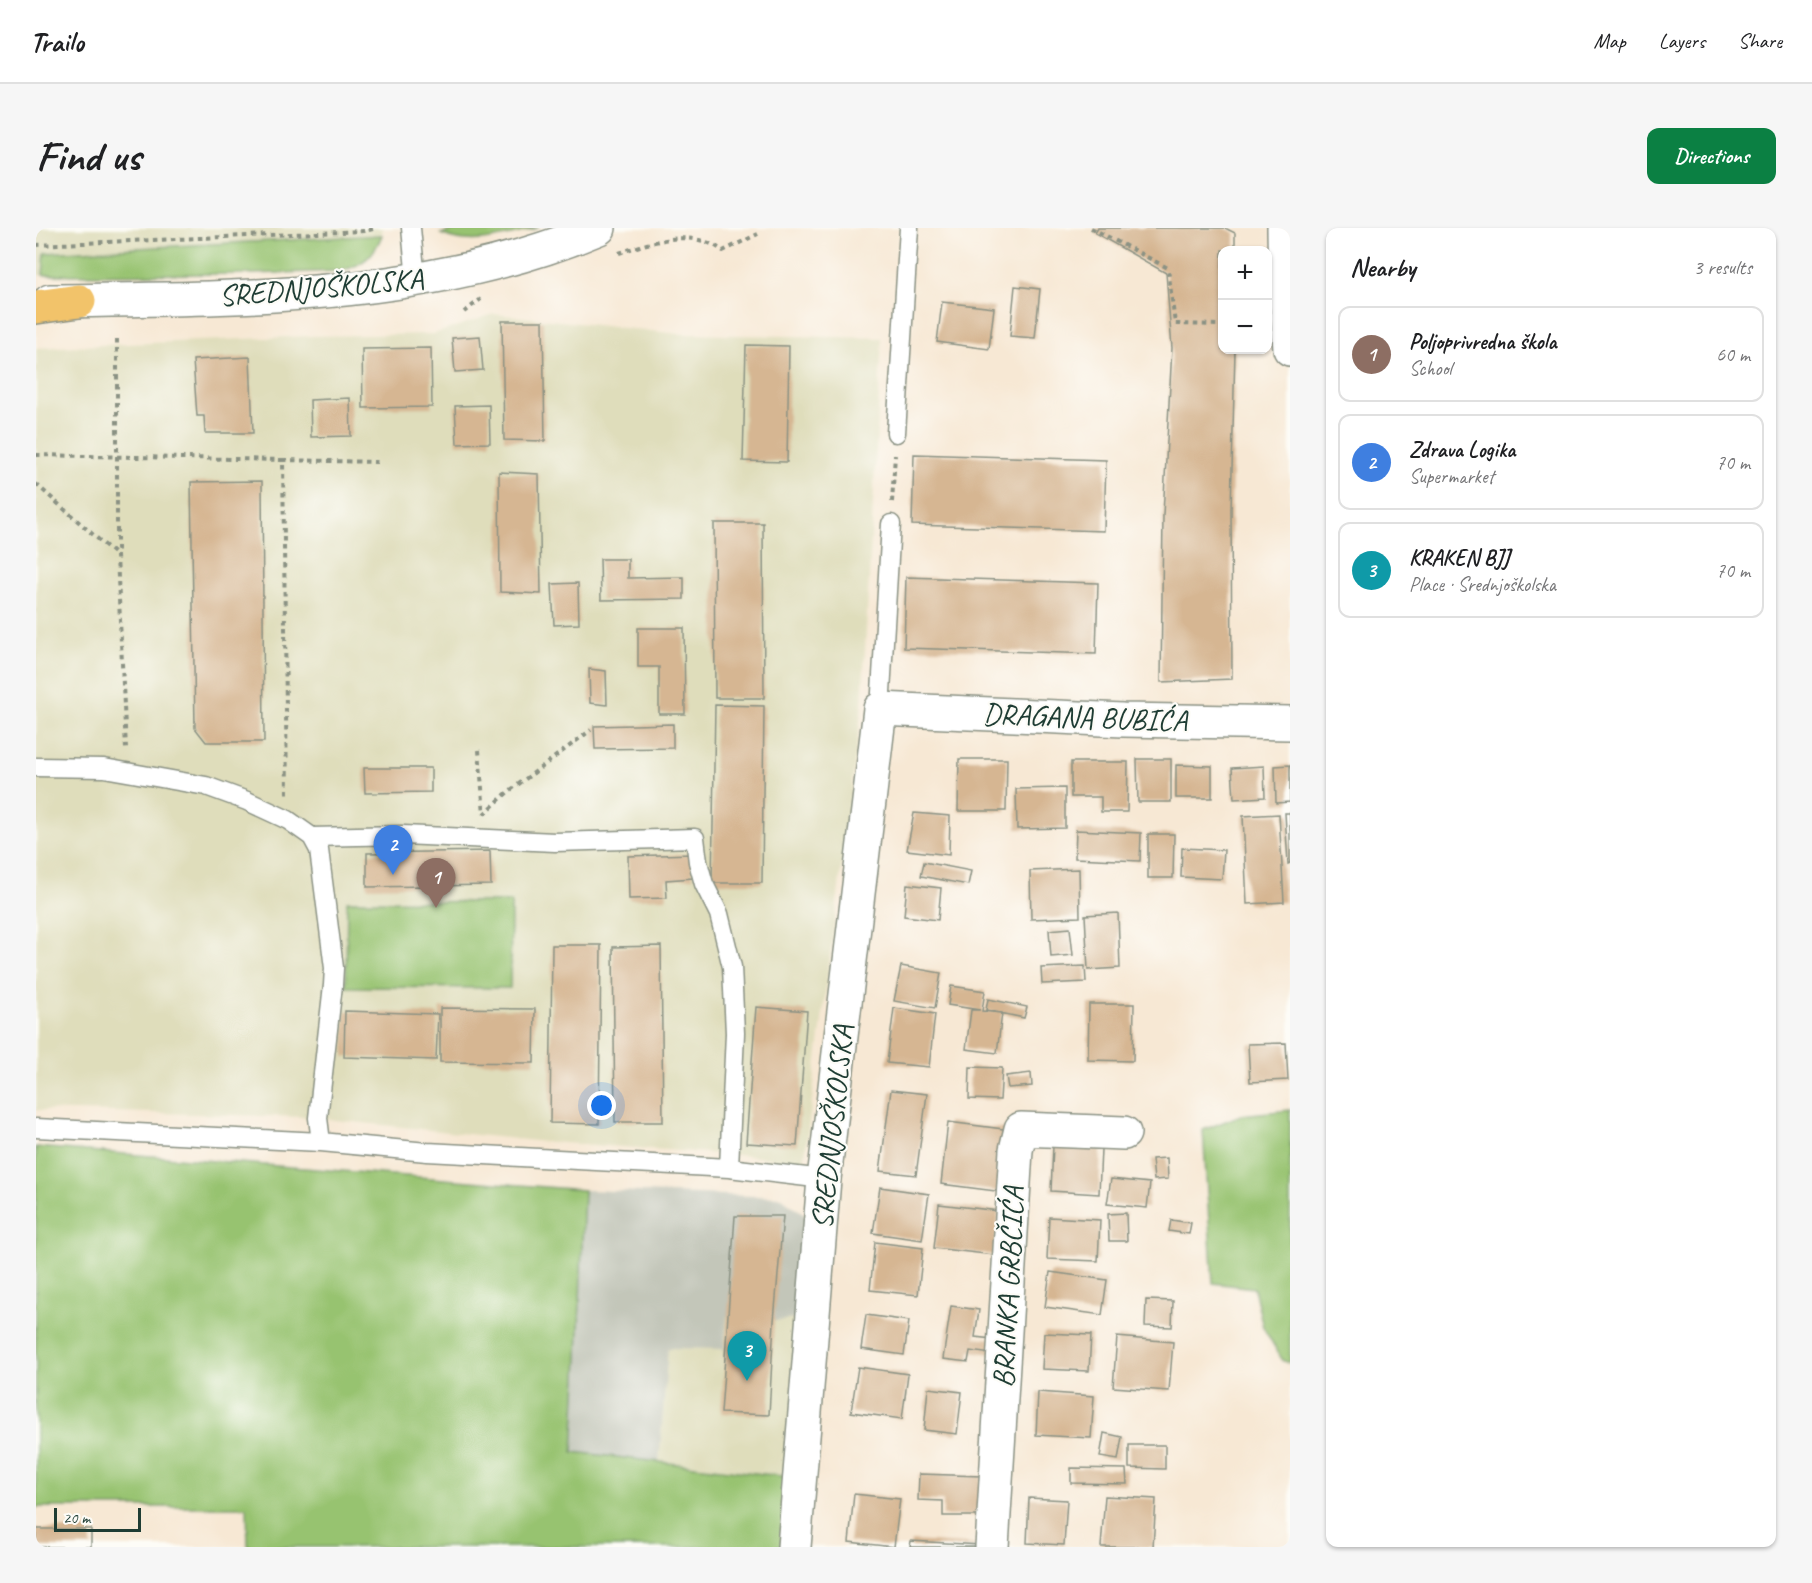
<!DOCTYPE html>
<html lang="en">
<head>
<meta charset="utf-8">
<style>
  body { margin:0; font-family:Caveat,sans-serif; background:#f6f6f6; color:#202124 }
  .controls { position:absolute; right:18px; top:18px; display:grid; overflow:hidden; border-radius:12px; box-shadow:0 2px 4px #0004 }
  .controls button { width:54px; height:54px; display:grid; place-items:center; padding:0; border:0; border-bottom:2px solid #e0e0e0; background:#fff; color:#202124; font:30px sans-serif }
  .scale { position:absolute; left:18px; bottom:15px; width:87px; box-sizing:border-box; padding-left:6px; border:3px solid #1f3d34; border-top:0; font-size:16px; line-height:21px; white-space:nowrap; color:#1f3d34; -webkit-text-stroke:4px #fdfcf7; paint-order:stroke }
  .you { position:absolute; left:566px; top:878px; width:21px; height:21px; margin:-15px; border:4px solid #fff; border-radius:50%; background:#1a73e8; box-shadow:0 0 0 9px #1a73e833 }
  .badge { display:grid; place-items:center; width:39px; height:39px; border-radius:50%; background:#0b8043; color:#fff; font-size:20px; font-weight:700 }
  .pin { position:absolute; translate:-50% -50px; filter:drop-shadow(0 2px 3px #0008) }
  .pin::after { content:''; position:absolute; top:32px; width:21px; height:18px; background:inherit; clip-path:polygon(0 0,100% 0,50% 100%) }
  .list { margin:0; padding:0; list-style:none }
  h2 { display:flex; justify-content:space-between; align-items:center; height:78px; margin:0; padding:0 24px; font-size:26px }
  h2 small { font-size:20px; font-weight:400; color:#757577 }
  .list li { display:grid; grid-template-columns:39px 1fr auto; gap:18px; align-items:center; box-sizing:border-box; height:96px; margin:0 12px 12px; padding:0 12px; border:2px solid #e0e0e0; border-radius:12px }
  .list b { display:block; font-size:22px; white-space:nowrap }
  .list p { margin:0; font-size:20px; white-space:nowrap; color:#757577 }
  .list em { font-size:20px; font-style:normal; color:#757577 }
  .map { position:relative; flex:none; width:1254px; height:1319px; overflow:hidden; border-radius:12px }
  header { display:flex; align-items:center; gap:36px; box-sizing:border-box; height:84px; padding:0 30px; background:#fff; border-bottom:2px solid #e0e0e0 }
  header strong { font-size:28px }
  nav { display:flex; gap:33px; margin-inline-start:auto; font-size:21px }
  .intro { display:flex; align-items:center; justify-content:space-between; box-sizing:border-box; height:144px; padding:0 36px }
  h1 { margin:0; font-size:42px }
  .button { padding:15px 27px; border-radius:12px; background:#0b8043; color:#fff; font-size:21px; font-weight:700 }
  main { display:flex; gap:36px; padding:0 36px }
  aside { flex:1; background:#fff; border-radius:12px; box-shadow:0 2px 4px #0004 }
  .map>svg:first-child { display:block }
  .built { fill:#dfddbb }
  .industrial { fill:#c3c6b9 }
  .green { fill:#97c370; stroke:#5b8052; stroke-width:1.5 }
  .building { fill:#d6b692 }
  .lines { fill:none; stroke-linecap:round; stroke-linejoin:round }
  .service-casing { stroke:#8b9284; stroke-width:21 }
  .minor-casing { stroke:#8b9284; stroke-width:36 }
  .primary-casing { stroke:#8b9284; stroke-width:36 }
  .path { stroke:#8b9284; stroke-width:4; stroke-dasharray:4.5 4.5; stroke-linecap:butt }
  .service { stroke:#fff; stroke-width:18 }
  .minor { stroke:#fff; stroke-width:33 }
  .primary { stroke:#f2c36a; stroke-width:33 }
  .labels { text-anchor:middle; dominant-baseline:central; stroke-width:4.5; stroke-linejoin:round; paint-order:stroke }
  .street-label { font-size:30px; fill:#1f3d34; stroke:#fdfcf7 }
</style>
</head>
<body>
<header>
<strong>Trailo</strong>
<nav><a>Map</a><a>Layers</a><a>Share</a></nav>
</header>
<div class="intro"><h1>Find us</h1><a class="button">Directions</a></div>
<main>
<div class="map">
<svg width="1254" height="1319" viewBox="0 0 1254 1319">
  <rect width="100%" height="100%" fill="#fdfcf7"/>
  <filter id="ink" filterUnits="userSpaceOnUse"><feTurbulence type="fractalNoise" baseFrequency=".0167" numOctaves="2"/><feDisplacementMap in="SourceGraphic" scale="12" xChannelSelector="R" yChannelSelector="G"/><feConvolveMatrix kernelMatrix="1 2 1 2 8 2 1 2 1" color-interpolation-filters="sRGB"/></filter>
  <filter id="wash" filterUnits="userSpaceOnUse"><feTurbulence type="fractalNoise" baseFrequency=".008" numOctaves="4" result="noise"/><feDisplacementMap in="SourceGraphic" scale="24" xChannelSelector="R" yChannelSelector="G"/><feGaussianBlur stdDeviation="1.35" result="paint"/><feColorMatrix in="noise" values="0 0 0 0 0 0 0 0 0 0 0 0 0 0 0 0 0 1.4 0 .05"/><feComposite in="paint" operator="in"/></filter>
  <g filter="url(#wash)">
    <rect width="100%" height="100%" fill="#f7e8d4"/>
    <!-- built -->
    <path class="built" d="M0,0H347L343,15L332,31L319,39L305,43L215,46L0,47Z
      M458,86L643,106L846,110L826,478L768,934L703,927L499,913L271,889L0,882V120L277,108L398,106Z
      M691,1088L738,1093L762,1091L754,1249L623,1234L632,1120L688,1121Z"/>
    <!-- industrial -->
    <path class="industrial" d="M548,962L744,969L774,990L762,1091L738,1093L691,1088L688,1121L632,1120L623,1234L537,1225L542,1129Z"/>
    <!-- green -->
    <path class="green" d="M426,0H503C470,8 437,20 405,6Z
      M346,7C338,28 327,37 305,43L215,46L7,47L9,25Z
      M311,673L475,674L474,760L310,759Z
      M1254,882V1134L1247,1133L1227,1099L1218,1060L1177,1055L1167,902L1205,887Z
      M0,919L548,962L542,1129L537,1224L754,1249L746,1319H212L211,1279H0Z"/>
    <g id="blocks">
      <!-- building -->
      <path class="building" d="M1062,0H1189L1199,5V22H1186V122H1199L1195,281L1196,451L1125,454L1127,287L1136,120L1130,45L1059,5Z
        M979,58L1004,61L999,110L974,108Z
        M906,74L958,80L953,121L901,114Z
        M466,93H507L509,213L468,212Z
        M444,108L447,142L419,144L416,110Z
        M710,117L753,118L751,234L707,233Z
        M395,120L396,179L327,180L326,121Z
        M214,129L217,205H169L168,188H161L157,132Z
        M314,170L315,208L275,209L274,172Z
        M453,177L454,215L421,216L419,178Z
        M878,226L1070,232L1068,303L876,297Z
        M463,244L503,246L505,366L464,364Z
        M226,253L228,514H170L159,500L155,254Z
        M678,295H727L728,470H679Z
        M564,331H592V350L648,349V371L565,372Z
        M870,349L1062,355L1060,426L868,420Z
        M542,355L543,396L518,397L516,356Z
        M602,400H648L649,486H623V439H602Z
        M553,441L570,443L571,477L554,475Z
        M679,477L728,478L726,655H676Z
        M637,496V520L559,521L558,498Z
        M923,531H971L970,583H922Z
        M1101,531H1135V574H1102Z
        M1035,534H1092L1091,584H1065V569H1035Z
        M1140,537L1176,538V570H1140Z
        M1254,537V574L1240,575L1239,538Z
        M1228,538L1229,569L1198,571L1196,540Z
        M328,540H395V564L329,565Z
        M1029,560V600L981,601L980,561Z
        M878,585L914,588L913,627L871,622Z
        M1249,585H1254V635L1252,636Z
        M1243,586L1248,674L1211,676L1207,588Z
        M1040,602L1105,605L1104,633L1039,630Z
        M1112,606H1138L1137,650H1112Z
        M1146,620L1188,622L1186,651L1145,649Z
        M454,623L455,657L331,659V625Z
        M656,626L657,650L630,652L631,670L593,671L592,628Z
        M888,634L935,643L932,657L885,648Z
        M1043,641L1044,689L995,691L994,643Z
        M871,656L905,660L902,692L868,688Z
        M1082,685L1084,740L1052,742L1049,687Z
        M1034,700L1037,727L1015,729L1013,702Z
        M516,717H565L563,896L514,895Z
        M625,718L627,894H579L577,719Z
        M865,738L905,745L899,780L858,773Z
        M1049,738L1050,754L1006,756L1005,740Z
        M915,758L949,763L946,783L966,785L961,825L930,821L935,782H944L912,777Z
        M952,771L991,779L988,790L950,782Z
        M1053,776H1098L1097,833L1052,832Z
        M720,779L771,783L761,918L710,915Z
        M404,780L499,781L498,835L404,834Z
        M858,780L899,786L893,839L851,835Z
        M309,783L402,786L400,832L308,829Z
        M1250,815L1252,852L1214,854L1212,816Z
        M934,839L966,840L964,872L933,871Z
        M995,845L996,858L972,860L970,848Z
        M855,862L891,866L880,947L844,943Z
        M912,894L975,902L967,964L905,956Z
        M1017,918L1065,921L1063,966L1015,963Z
        M1131,930L1132,951L1118,952L1116,931Z
        M1075,951L1114,955L1111,980L1071,976Z
        M844,959L893,966L886,1012L837,1005Z
        M903,976L963,983L958,1027L898,1020Z
        M1090,985L1091,1013H1073L1072,986Z
        M699,988H747L738,1093L733,1187L685,1185Z
        M1013,989L1064,992L1062,1033L1011,1031Z
        M1135,992L1155,995L1153,1006L1133,1003Z
        M839,1014L887,1020L882,1067L834,1062Z
        M1014,1044L1071,1052L1066,1087L1009,1079Z
        M1110,1072L1137,1073L1136,1099L1109,1098Z
        M915,1078L943,1082L939,1109L965,1112L963,1127L934,1123L932,1134L907,1131Z
        M830,1087L873,1093L868,1127L825,1121Z
        M1008,1105L1055,1107L1053,1143L1006,1141Z
        M1081,1109L1137,1114L1133,1163L1077,1159Z
        M822,1139L872,1146L866,1191L815,1184Z
        M892,1160L926,1164L921,1206L888,1202Z
        M1002,1164L1058,1168L1055,1210L1000,1207Z
        M1068,1205L1086,1209L1082,1232L1064,1229Z
        M1093,1217H1129V1241L1093,1240Z
        M1035,1240L1090,1241L1091,1256L1035,1255Z
        M883,1246L946,1248L945,1288H907V1273L882,1272Z
        M818,1266L864,1271L858,1319L813,1314Z
        M1069,1268L1120,1271L1117,1319H1065Z
        M993,1270L1031,1272L1028,1317L991,1315Z
        M0,1301H55V1319H0Z
        M875,1313L945,1317V1319H874Z"/>
    </g>
  </g>
  <g filter="url(#ink)">
    <use href="#blocks" fill-opacity="0" stroke="#8b9284" stroke-width="1.5"/>
    <g class="lines">
      <!-- service casing -->
      <g class="service-casing">
        <path id="service" d="M375,0L380,52
          M860,205L873,0
          M844,481L855,296
          M0,539L68,540L170,558L211,573L252,592L276,609L283,622L298,740L297,757L282,890L285,914
          M276,609L367,607L519,614L659,610L662,634L668,656L683,686L696,739L699,805L693,940
          M0,900L285,914L391,924L693,940L788,951"/>
      </g>
      <!-- minor casing -->
      <g class="minor-casing">
        <path id="minor" d="M1248,0L1249,59L1254,121
          M14,73C198,70 391,73 563,0
          M758,1319L788,951L844,481L1087,492L1254,495
          M956,1319L980,922L985,901L1088,905"/>
      </g>
      <!-- primary casing -->
      <g class="primary-casing">
        <path id="primary" d="M0,79L43,73"/>
      </g>
      <!-- path -->
      <path class="path" d="M1055,0L1132,40L1139,96L1186,97
        M0,17L328,3L341,0
        M583,25C618,13 656,0 687,23L722,6
        M428,84L445,71
        M81,111V328L90,521
        M0,227L247,232L251,567
        M247,232L342,234
        M0,256L80,327
        M856,274L859,227
        M443,522L448,586
        M448,586L472,564L555,502"/>
      <!-- service -->
      <use href="#service" class="service"/>
      <!-- minor -->
      <use href="#minor" class="minor"/>
      <!-- primary -->
      <use href="#primary" class="primary"/>
    </g>
  </g>
  <g class="labels">
    <!-- street labels -->
    <g class="street-label">
      <text transform="translate(285 59) rotate(-5)">SREDNJOŠKOLSKA</text>
      <text transform="translate(1049 489) rotate(2)">DRAGANA BUBIĆA</text>
      <text transform="translate(796 899) rotate(-84)">SREDNJOŠKOLSKA</text>
      <text transform="translate(972 1059) rotate(-87)">BRANKA GRBČIĆA</text>
    </g>
  </g>
</svg>
<div class="controls">
<button>+</button>
<button>−</button>
</div>
<div class="scale">20 m</div>
<div class="you"></div>
<div class="pin badge" style="left:400px;top:680px;background:#8d6e63">1</div>
<div class="pin badge" style="left:357px;top:647px;background:#3f7fe0">2</div>
<div class="pin badge" style="left:711px;top:1153px;background:#0f9aa8">3</div>
</div>
<aside>
<h2>Nearby<small>3 results</small></h2>
<ul class="list">
<li><span class="badge" style="background:#8d6e63">1</span><div><b>Poljoprivredna škola</b><p>School</p></div><em>60 m</em></li>
<li><span class="badge" style="background:#3f7fe0">2</span><div><b>Zdrava Logika</b><p>Supermarket</p></div><em>70 m</em></li>
<li><span class="badge" style="background:#0f9aa8">3</span><div><b>KRAKEN BJJ</b><p>Place · Srednjoškolska</p></div><em>70 m</em></li>
</ul>
</aside>
</main>
</body>
</html>
